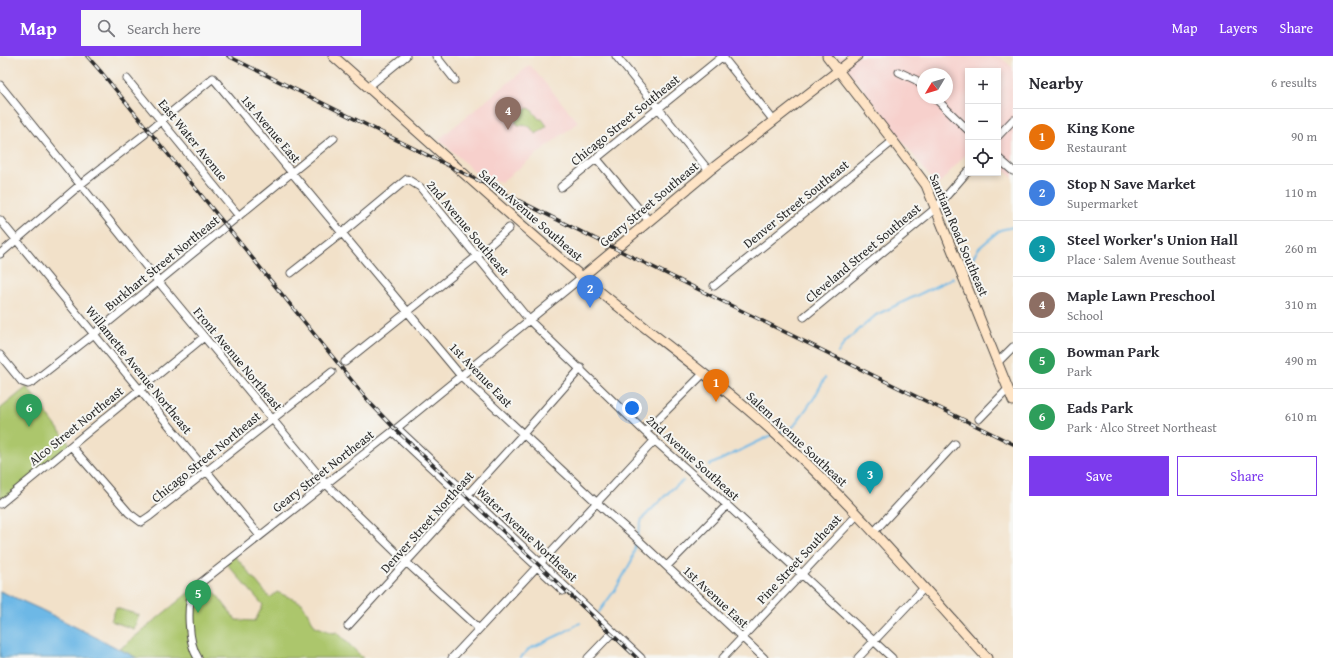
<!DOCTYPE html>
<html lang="en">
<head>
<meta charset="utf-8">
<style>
  body { margin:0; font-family:"Gentium Book Plus",serif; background:#f7f7f7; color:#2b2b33 }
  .controls { position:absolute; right:12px; top:12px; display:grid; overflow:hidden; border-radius:0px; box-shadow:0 2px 6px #0003 }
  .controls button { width:36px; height:36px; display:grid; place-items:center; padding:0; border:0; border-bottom:1px solid #e1e1e2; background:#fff; color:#2b2b33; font:20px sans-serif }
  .compass { position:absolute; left:917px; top:12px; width:36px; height:36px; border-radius:50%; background:#fff; box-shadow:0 2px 6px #0003; rotate:232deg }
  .you { position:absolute; left:632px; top:352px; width:14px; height:14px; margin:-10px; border:3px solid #fff; border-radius:50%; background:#1a73e8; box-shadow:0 0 0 6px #1a73e833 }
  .badge { display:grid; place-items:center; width:26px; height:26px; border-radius:50%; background:#7c3aed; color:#fff; font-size:13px; font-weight:700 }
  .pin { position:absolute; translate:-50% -33px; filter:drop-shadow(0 1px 2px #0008) }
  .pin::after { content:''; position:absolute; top:21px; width:14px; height:12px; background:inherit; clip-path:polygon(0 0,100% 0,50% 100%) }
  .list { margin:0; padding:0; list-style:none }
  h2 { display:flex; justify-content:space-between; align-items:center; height:52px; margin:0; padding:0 16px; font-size:17px }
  h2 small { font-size:13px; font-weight:400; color:#7c7c81 }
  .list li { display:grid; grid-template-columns:26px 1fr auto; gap:12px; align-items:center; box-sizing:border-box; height:56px; padding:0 16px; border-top:1px solid #e1e1e2 }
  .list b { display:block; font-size:15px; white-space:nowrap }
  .list p { margin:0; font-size:13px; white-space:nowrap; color:#7c7c81 }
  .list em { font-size:13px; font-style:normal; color:#7c7c81 }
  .actions { display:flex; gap:8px; padding:12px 16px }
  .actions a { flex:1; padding:9px 0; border:1px solid #7c3aed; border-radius:0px; text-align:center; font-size:14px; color:#7c3aed }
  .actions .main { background:#7c3aed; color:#fff }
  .icon { flex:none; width:22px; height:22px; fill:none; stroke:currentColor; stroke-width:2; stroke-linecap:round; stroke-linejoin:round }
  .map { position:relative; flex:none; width:1013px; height:602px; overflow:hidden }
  header { display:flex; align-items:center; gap:24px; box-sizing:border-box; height:56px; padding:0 20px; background:#7c3aed; color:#fff }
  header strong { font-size:19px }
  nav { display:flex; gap:22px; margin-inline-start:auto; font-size:14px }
  .search { width:280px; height:36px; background:#f7f7f7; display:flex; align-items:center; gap:10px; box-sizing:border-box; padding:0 14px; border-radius:0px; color:#7c7c81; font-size:15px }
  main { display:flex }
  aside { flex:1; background:#fff }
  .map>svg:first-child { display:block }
  .built { fill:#f7d0cc; fill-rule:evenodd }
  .green { fill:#acc66c; stroke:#6c784c }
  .water { fill:#6db8e6; stroke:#4c7288 }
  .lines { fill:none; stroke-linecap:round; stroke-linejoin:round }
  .stream { stroke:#6db8e6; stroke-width:2 }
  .street-casing { stroke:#494643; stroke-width:9 }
  .secondary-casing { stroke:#494643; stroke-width:11 }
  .street { stroke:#fff; stroke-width:7 }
  .secondary { stroke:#fee4c6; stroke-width:9 }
  .rail-casing { stroke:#2b2b2b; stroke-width:3.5 }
  .rail { stroke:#f6f6f2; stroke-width:2; stroke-dasharray:6; stroke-linecap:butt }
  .labels { text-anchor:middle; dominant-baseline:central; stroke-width:4; stroke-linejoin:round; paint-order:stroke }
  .street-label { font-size:13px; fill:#2b2b2b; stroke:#f6f6f2 }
</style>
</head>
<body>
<header>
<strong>Map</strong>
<div class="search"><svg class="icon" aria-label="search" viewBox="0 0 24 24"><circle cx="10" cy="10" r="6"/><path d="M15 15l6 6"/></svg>Search here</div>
<nav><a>Map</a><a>Layers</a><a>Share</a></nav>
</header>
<main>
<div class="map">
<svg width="1013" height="602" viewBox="0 0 1013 602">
  <rect width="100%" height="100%" fill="#f6f6f2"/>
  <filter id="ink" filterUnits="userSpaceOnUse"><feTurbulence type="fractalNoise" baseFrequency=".025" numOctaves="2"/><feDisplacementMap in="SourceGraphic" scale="8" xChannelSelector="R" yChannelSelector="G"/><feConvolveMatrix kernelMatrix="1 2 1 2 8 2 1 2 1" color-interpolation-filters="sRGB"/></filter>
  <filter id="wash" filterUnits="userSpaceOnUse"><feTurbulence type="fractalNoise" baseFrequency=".012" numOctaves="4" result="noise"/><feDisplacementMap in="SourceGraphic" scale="16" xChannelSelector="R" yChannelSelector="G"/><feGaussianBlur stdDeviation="0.9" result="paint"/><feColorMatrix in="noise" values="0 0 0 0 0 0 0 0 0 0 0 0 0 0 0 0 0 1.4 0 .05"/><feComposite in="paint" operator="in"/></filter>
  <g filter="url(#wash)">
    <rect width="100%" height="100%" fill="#f2e1c9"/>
    <!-- built -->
    <path class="built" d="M837,0H999L1013,12V122L998,109V15H968V96L937,130ZM923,18H947V42H923Z
      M530,9L578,66L501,126L477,118L439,83Z"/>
    <!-- green -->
    <path class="green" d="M528,52L531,53L539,63H542L547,70L536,78L529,70L518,69L515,65V60Z
      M27,331L71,390L0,448V353Z
      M235,500L270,542L277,536L302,547L315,570L333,577L337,576L363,602H137L120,593L205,523L236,564L255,565L263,549L226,507Z
      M116,552L139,559L134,573L111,565Z"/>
    <!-- water -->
    <path class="water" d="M0,535L40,553L137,602H0Z"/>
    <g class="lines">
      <!-- stream -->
      <path class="stream" d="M972,203L979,192L1000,174L1013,171
        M838,297L845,286L876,259L953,222
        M778,377L794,370L814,342L825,322
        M710,409L772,379
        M637,481L642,463L672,433L683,425
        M599,556L617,531L632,504L636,485
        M520,602L529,593L561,578L580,567"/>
    </g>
  </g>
  <g filter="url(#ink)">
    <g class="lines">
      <!-- street casing -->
      <g class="street-casing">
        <path id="street" d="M436,0L455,24
          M616,0L709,115
          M722,0L774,65
          M899,16L916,24L923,31
          M127,23L239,160
          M0,29L158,225L326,428L406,506L479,573
          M368,31L406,0
          M935,42L968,74
          M151,73L213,22L461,320L596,446L629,475L764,602
          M998,80L1013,64
          M998,102L1013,115
          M597,103L649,165
          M561,131L723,0
          M0,164L260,480
          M0,198L81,128L145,78
          M291,217L342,177L407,123L420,131L529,264L645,376L727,449L892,602
          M714,230L893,85
          M804,261L936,152L968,115
          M0,299L22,326L28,328L34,325L94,278L334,82
          M345,306L476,201L509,172
          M998,306L1013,291
          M979,363L1008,333
          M397,372L641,602
          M393,376L563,535
          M645,376L704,317
          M71,390L129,457L141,466L150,460L332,316
          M0,448L204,281
          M873,477L955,388
          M667,510L727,449
          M348,570L523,378L581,312
          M198,602C188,587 186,548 194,532L397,372L582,221
          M452,602L655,384
          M588,602L613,576
          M723,602L857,459
          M858,602L924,532"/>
      </g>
      <!-- secondary casing -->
      <g class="secondary-casing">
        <path id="secondary" d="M333,0C416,73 496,149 581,220C647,276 719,325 782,384C855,451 920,528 987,602
          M827,0L893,85L926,129L1013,345
          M582,221L709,115L857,0"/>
      </g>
      <!-- street -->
      <use href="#street" class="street"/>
      <!-- secondary -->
      <use href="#secondary" class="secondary"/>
      <!-- rail casing -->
      <g class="rail-casing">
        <path id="rail" d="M87,0L102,17L371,348L395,373L637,602
          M228,0L616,193L1013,388"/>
      </g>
      <!-- rail -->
      <use href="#rail" class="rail"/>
    </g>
  </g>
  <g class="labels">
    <!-- street labels -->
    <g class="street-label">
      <text transform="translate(625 64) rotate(-39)">Chicago Street Southeast</text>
      <text transform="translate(271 73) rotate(50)">1st Avenue East</text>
      <text transform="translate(193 84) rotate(51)">East Water Avenue</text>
      <text transform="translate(649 148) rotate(-40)">Geary Street Southeast</text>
      <text transform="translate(796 148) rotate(-39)">Denver Street Southeast</text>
      <text transform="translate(531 159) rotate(41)">Salem Avenue Southeast</text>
      <text transform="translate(468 172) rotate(50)">2nd Avenue Southeast</text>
      <text transform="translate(959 179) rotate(67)">Santiam Road Southeast</text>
      <text transform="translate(863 197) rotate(-40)">Cleveland Street Southeast</text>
      <text transform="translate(162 207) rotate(-39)">Burkhart Street Northeast</text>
      <text transform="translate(238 303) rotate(50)">Front Avenue Northeast</text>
      <text transform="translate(139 314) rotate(51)">Willamette Avenue Northeast</text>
      <text transform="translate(481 319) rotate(46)">1st Avenue East</text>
      <text transform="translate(76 370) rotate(-39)">Alco Street Northeast</text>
      <text transform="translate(797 383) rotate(43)">Salem Avenue Southeast</text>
      <text transform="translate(206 401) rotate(-39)">Chicago Street Northeast</text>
      <text transform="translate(693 402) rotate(42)">2nd Avenue Southeast</text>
      <text transform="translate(323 415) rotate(-38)">Geary Street Northeast</text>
      <text transform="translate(427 466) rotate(-48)">Denver Street Northeast</text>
      <text transform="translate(527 478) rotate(43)">Water Avenue Northeast</text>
      <text transform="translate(799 503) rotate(-47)">Pine Street Southeast</text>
      <text transform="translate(716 541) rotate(43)">1st Avenue East</text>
    </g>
  </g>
</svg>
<div class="controls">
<button>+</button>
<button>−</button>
<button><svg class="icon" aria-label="locate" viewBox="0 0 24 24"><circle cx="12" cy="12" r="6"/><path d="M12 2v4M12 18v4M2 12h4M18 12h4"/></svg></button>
</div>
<svg class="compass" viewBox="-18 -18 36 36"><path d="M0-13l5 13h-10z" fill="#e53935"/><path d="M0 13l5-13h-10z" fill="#7c7c81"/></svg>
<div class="you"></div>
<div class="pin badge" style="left:716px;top:346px;background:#e8710a">1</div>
<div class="pin badge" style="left:590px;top:252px;background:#3f7fe0">2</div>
<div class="pin badge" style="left:870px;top:438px;background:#0f9aa8">3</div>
<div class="pin badge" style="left:508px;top:74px;background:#8d6e63">4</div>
<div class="pin badge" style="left:198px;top:557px;background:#2e9e5b">5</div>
<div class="pin badge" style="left:29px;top:371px;background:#2e9e5b">6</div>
</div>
<aside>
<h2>Nearby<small>6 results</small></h2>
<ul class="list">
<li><span class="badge" style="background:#e8710a">1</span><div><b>King Kone</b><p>Restaurant</p></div><em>90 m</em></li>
<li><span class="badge" style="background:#3f7fe0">2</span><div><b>Stop N Save Market</b><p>Supermarket</p></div><em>110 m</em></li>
<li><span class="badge" style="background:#0f9aa8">3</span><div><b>Steel Worker's Union Hall</b><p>Place · Salem Avenue Southeast</p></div><em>260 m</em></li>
<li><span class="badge" style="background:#8d6e63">4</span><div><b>Maple Lawn Preschool</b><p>School</p></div><em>310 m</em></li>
<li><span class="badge" style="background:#2e9e5b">5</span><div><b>Bowman Park</b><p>Park</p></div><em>490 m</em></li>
<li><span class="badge" style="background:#2e9e5b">6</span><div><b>Eads Park</b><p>Park · Alco Street Northeast</p></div><em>610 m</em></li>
</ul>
<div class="actions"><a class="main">Save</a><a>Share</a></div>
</aside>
</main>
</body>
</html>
